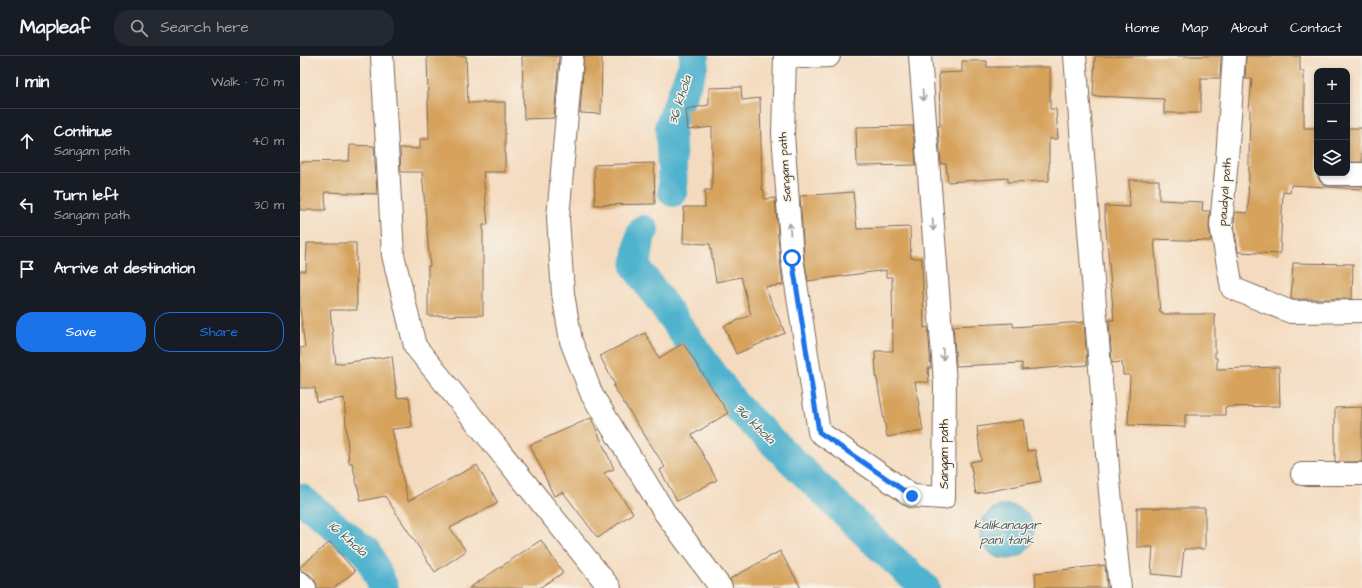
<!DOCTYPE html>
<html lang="en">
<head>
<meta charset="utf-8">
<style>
  body { margin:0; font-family:"Architects Daughter",sans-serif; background:#242831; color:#f1f3f6 }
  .controls { position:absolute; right:12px; top:12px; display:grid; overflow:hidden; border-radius:8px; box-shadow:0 2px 6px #0003 }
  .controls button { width:36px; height:36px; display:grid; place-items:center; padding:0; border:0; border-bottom:1px solid #363941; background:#171b24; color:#f1f3f6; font:20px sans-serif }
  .stop { position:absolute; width:12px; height:12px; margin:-9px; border:3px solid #1a73e8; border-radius:50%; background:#fff }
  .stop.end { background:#1a73e8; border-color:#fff; box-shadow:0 1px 4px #0008 }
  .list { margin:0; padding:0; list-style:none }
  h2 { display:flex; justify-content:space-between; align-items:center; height:52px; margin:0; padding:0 16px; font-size:17px }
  h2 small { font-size:13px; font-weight:400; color:#9ea1a6 }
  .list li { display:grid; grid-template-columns:26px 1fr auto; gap:12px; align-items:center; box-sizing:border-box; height:64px; padding:0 16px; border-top:1px solid #363941 }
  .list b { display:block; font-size:15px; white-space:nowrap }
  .list p { margin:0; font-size:13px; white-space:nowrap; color:#9ea1a6 }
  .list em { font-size:13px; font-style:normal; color:#9ea1a6 }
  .actions { display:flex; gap:8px; padding:12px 16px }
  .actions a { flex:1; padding:9px 0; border:1px solid #1a73e8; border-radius:16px; text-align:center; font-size:14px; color:#1a73e8 }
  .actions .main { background:#1a73e8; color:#fff }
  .icon { flex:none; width:22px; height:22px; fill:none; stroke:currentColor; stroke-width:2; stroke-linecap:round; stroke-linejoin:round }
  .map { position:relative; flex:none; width:1062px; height:532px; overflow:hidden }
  header { display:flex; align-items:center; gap:24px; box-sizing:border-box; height:56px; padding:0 20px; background:#171b24; border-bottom:1px solid #363941 }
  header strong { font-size:19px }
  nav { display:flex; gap:22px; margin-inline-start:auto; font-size:14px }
  .search { width:280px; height:36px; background:#242831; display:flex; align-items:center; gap:10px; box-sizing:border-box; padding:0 14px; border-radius:16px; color:#9ea1a6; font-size:15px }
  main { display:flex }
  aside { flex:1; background:#171b24 }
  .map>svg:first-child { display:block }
  .water { fill:#4fb2ce; stroke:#456e76 }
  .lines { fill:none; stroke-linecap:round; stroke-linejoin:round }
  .canal { stroke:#4fb2ce; stroke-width:30 }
  .building { fill:#d6a25c }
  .minor-casing { stroke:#7c6856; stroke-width:24 }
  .minor { stroke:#fff; stroke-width:22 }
  .oneway { stroke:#a79f9a }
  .route { stroke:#1a73e8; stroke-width:5 }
  .labels { text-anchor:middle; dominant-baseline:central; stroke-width:3; stroke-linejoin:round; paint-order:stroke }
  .street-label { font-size:12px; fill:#3b2a1e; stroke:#f7f3e8 }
  .water-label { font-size:13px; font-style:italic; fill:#425a5c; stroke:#f7f3e8 }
</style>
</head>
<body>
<header>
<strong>Mapleaf</strong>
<div class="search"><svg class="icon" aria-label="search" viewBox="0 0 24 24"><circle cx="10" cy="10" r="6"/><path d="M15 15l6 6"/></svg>Search here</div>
<nav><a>Home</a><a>Map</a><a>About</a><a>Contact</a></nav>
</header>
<main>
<aside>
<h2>1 min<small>Walk · 70 m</small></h2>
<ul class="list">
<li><svg class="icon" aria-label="ahead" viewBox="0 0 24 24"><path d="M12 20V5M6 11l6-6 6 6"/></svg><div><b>Continue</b><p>Sangam path</p></div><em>40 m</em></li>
<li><svg class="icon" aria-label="left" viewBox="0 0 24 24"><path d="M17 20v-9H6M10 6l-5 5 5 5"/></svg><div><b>Turn left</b><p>Sangam path</p></div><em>30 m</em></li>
<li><svg class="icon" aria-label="arrive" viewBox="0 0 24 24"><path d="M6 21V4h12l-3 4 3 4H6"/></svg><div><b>Arrive at destination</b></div></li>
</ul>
<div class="actions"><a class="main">Save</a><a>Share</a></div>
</aside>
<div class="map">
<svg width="1062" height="532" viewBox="0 0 1062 532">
  <rect width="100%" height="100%" fill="#f7f3e8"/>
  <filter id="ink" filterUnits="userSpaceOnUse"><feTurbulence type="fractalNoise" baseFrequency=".025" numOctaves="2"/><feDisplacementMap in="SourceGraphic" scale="8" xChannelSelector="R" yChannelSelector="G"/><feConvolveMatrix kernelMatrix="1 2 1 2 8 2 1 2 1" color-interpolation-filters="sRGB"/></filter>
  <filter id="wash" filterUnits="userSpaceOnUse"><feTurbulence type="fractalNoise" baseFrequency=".012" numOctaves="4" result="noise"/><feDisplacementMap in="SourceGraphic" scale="16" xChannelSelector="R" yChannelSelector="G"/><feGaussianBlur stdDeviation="0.9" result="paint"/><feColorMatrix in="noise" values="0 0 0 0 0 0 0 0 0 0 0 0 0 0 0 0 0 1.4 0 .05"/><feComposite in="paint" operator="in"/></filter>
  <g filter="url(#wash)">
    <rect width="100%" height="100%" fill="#f4dbbf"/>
    <!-- water -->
    <path class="water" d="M680 476a27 27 0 1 1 54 0a27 27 0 1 1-54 0Z"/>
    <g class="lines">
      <!-- canal -->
      <path class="canal" d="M373,136L370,69L394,7V0
        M344,174L341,177L336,211L435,349L579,490L625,532
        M0,442L68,497L84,532"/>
    </g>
    <g id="blocks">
      <!-- building -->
      <path class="building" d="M127,0H166L168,47L205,46V116H183L188,169H183V259L128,260V210H130L122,116H101L100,92L120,93V83H129Z
        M222,0H259L254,62L224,63Z
        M284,0L302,1L301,58L280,57Z
        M795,0H921L920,22H901V57H864V43L793,40Z
        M946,0H1000V15H1004V72H1017V117L1019,124L1023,129L1030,130H1062V133L991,129L990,137L983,136L980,198L938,196L934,168L935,156L948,157L950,53H949L952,23H945Z
        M662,5H687V11H750V53H756L758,83H749V125L708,126V122L648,126L646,108H641L638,70H640L639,17L662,16Z
        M441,31L442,44L460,42L462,134H464V143L475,142L480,203L483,229L465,231L485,277L436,298L424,270L451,259L441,221L416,226L410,188L383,187L384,151H405V134H412V71L388,74L386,53L409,49V32Z
        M613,70L616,109L557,110L556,71Z
        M1047,72H1062V106H1047Z
        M50,89L74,90L77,138L25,136L26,154H0V106L49,105Z
        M354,107L355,148L295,149L294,109Z
        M829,124H859V144L903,146L902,155H910L909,171L911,185L854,183L860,256H863V258H915V302H917V313L979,311L980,350L925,351V359H885V371L828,369L830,319H823L822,306L812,307L809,264H814L805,162V150L830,151Z
        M553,136L557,173L610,171L611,202H622L624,272L628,271L631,312H628L629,326H615L623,375L587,381L576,318L575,295H593L592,221H586V214L508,225L504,201L500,140Z
        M7,187H56L57,254H30L36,308L92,300L97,342L109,341L112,371L92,373L108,445L177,409L198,447L150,472L166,495L135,516L85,440L61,445L52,407H49L44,342L17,346L15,332H0V292L5,291L0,253V215H6Z
        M993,207L1053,208L1052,243H991Z
        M784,266L787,309L722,314V307L656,310L653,270L713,267V271Z
        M345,277L359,302L383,287L428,357L392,379L417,424L377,445L360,414L365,411L313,330L315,329L300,300Z
        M1062,351V406H1035V352Z
        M291,362L314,413L304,417L333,457L298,482L263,436L254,440L230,389Z
        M723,364L727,395L735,394L741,425L676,438L670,406L681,404L677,371Z
        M837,452H905V493H884L881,521L851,518L853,491H837Z
        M241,484L263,517L239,532H169Z
        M30,486L55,515L34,532H17V528L14,523L9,518L2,515L0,511Z
        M480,495L501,532H433L430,523Z
        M805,509L807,532H736L735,517Z"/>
    </g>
  </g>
  <g filter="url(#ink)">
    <use href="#blocks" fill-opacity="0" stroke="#7c6856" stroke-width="1"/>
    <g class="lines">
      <!-- minor casing -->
      <g class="minor-casing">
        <path id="minor" d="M82,0L93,199L115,290L310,532
          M272,0L258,162L263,238L271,285L292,339L365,457L421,532
          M485,0L483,78L492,202L519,376L612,440L644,442L645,327L620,0
          M491,0L503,1L529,0
          M775,0L810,436L820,532
          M934,0L927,103L921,169L932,232L991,256L1062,255
          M1030,118H1062
          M1002,418H1062
          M0,527L5,532"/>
      </g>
      <!-- minor -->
      <use href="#minor" class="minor"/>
    </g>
    <!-- one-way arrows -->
    <defs><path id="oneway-shaft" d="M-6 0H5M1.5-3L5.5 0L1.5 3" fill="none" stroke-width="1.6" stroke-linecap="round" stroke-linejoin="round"/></defs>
    <g class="oneway">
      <use href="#oneway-shaft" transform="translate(623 39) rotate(86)"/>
      <use href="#oneway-shaft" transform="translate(633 169) rotate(86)"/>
      <use href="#oneway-shaft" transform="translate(490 173) rotate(-94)"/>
      <use href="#oneway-shaft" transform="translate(643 298) rotate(86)"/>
    </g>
  </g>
  <g class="lines" filter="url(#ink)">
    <!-- route -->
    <path class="route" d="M492,202L519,376L612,440"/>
  </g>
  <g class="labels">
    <!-- street labels -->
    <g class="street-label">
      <text transform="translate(485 111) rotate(-94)">Sangam path</text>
      <text transform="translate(925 136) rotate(-86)">paudyal path</text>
      <text transform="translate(644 398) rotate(-90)">Sangam path</text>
    </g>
    <!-- water labels -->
    <g class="water-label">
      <text transform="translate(380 44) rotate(-72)">36 khola</text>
      <text transform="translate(455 368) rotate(45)">36 khola</text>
      <text x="707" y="469">kalikanagar<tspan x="707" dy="15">pani tank</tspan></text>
      <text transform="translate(48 483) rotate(41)">16 khola</text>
    </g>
  </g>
</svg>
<div class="controls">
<button>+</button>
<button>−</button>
<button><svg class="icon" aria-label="layers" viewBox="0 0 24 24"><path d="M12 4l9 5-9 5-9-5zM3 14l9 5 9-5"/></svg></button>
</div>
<div class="stop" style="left:492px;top:202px"></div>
<div class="stop end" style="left:612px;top:440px"></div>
</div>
</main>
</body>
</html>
